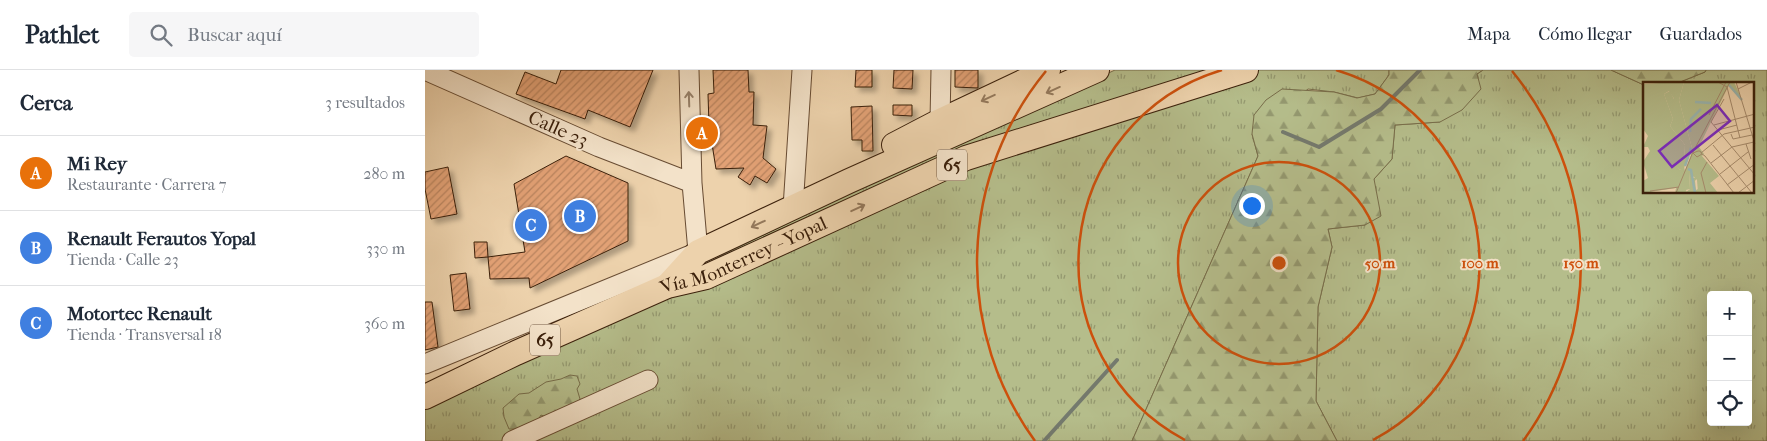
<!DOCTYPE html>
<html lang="es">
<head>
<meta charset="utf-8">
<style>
  body { margin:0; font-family:"IM FELL French Canon",serif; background:#f6f6f7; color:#1f2937 }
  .controls { position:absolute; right:15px; bottom:15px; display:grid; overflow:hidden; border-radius:5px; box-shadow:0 5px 20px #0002 }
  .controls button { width:45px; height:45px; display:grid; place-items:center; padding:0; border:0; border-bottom:1px solid #e0e1e3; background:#fff; color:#1f2937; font:25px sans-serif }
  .you { position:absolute; left:826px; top:135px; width:18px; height:18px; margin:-12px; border:4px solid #fff; border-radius:50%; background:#1a73e8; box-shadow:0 0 0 8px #1a73e833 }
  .badge { display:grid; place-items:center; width:32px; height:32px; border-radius:50%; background:#8f2418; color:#fff; font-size:16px; font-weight:700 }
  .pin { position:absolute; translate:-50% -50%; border:2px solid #fff; box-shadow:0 1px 5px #0006 }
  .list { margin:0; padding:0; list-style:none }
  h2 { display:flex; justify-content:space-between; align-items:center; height:65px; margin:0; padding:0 20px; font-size:21px }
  h2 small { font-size:16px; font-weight:400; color:#747a83 }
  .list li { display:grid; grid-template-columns:32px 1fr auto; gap:15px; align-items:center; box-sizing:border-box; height:75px; padding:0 20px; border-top:1px solid #e0e1e3 }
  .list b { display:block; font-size:19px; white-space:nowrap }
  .list p { margin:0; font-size:16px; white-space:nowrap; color:#747a83 }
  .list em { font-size:16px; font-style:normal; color:#747a83 }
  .icon { flex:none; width:28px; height:28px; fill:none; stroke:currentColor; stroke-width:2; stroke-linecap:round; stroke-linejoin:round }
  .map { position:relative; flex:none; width:1342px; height:371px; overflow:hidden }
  header { display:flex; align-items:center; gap:30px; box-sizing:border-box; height:70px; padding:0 25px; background:#fff; border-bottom:1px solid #e0e1e3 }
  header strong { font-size:24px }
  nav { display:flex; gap:28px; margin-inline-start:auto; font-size:18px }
  .search { width:350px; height:45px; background:#f6f6f7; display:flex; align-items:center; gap:12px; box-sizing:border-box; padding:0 18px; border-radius:5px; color:#747a83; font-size:19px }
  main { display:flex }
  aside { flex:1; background:#fff }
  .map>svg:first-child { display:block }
  .grass { fill:url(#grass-tufts); stroke:#786e4b; fill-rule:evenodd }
  .forest { fill:url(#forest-firs); stroke:#786e4b }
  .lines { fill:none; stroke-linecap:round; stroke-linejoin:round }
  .stream { stroke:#747a6e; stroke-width:4 }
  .building { fill:url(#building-hatch); stroke:#3b200b; filter:url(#shadow) }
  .minor-casing { stroke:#684c33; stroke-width:21 }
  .major-casing { stroke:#3b200b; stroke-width:26 }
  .minor { stroke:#f3e2c9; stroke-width:19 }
  .major { stroke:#edd2ac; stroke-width:24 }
  .oneway { stroke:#94795c }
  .oneway2 { stroke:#97816a }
  .ring { fill:none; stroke:#ce500c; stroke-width:2.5 }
  .labels { text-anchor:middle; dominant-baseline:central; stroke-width:4; stroke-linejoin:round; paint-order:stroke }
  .shield { fill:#f3e2c9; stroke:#725a44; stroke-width:1 }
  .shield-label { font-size:18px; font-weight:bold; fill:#3b200b }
  .street-label { font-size:19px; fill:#3b200b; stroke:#f3e2c9 }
  .inset-river { fill:none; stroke:#9ab6b0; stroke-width:2.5 }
  .inset-road { fill:none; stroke:#a68b6c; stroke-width:1 }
  .view { fill:#7b2cbf; fill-opacity:0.15; stroke:#7b2cbf; stroke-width:2.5 }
  .inset-edge { fill:none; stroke:#3b200b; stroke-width:2.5 }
  .centre { fill:#ce500c; stroke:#f3e2c9; stroke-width:2.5 }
  .ring-label { font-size:15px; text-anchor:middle; font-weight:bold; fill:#ce500c; stroke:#f3e2c9; stroke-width:4; stroke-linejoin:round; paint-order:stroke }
</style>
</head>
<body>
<header>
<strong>Pathlet</strong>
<div class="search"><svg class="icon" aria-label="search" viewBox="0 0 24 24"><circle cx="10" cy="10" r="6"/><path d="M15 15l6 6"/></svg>Buscar aquí</div>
<nav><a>Mapa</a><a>Cómo llegar</a><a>Guardados</a></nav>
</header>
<main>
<aside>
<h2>Cerca<small>3 resultados</small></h2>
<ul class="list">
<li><span class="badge" style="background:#e8710a">A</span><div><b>Mi Rey</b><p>Restaurante · Carrera 7</p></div><em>280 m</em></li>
<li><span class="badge" style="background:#3f7fe0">B</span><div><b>Renault Ferautos Yopal</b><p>Tienda · Calle 23</p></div><em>330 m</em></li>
<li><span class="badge" style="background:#3f7fe0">C</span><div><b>Motortec Renault</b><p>Tienda · Transversal 18</p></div><em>360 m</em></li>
</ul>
</aside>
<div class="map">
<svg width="1342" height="371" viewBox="0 0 1342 371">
  <defs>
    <pattern id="grass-tufts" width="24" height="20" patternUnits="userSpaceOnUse" patternTransform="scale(1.25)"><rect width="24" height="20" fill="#b5bd8b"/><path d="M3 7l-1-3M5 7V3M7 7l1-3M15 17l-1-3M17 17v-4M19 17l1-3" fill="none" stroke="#949970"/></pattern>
    <pattern id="forest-firs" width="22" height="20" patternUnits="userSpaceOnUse" patternTransform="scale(1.25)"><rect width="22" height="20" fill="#b5bd8b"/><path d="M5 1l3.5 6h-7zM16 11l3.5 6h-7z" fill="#949970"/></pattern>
    <pattern id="building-hatch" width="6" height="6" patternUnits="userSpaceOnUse" patternTransform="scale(1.25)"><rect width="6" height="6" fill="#e2a175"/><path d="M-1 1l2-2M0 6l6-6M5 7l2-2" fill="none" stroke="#b8835e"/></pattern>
    <filter id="shadow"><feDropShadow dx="4.5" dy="4.5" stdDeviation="2.5" flood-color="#0004"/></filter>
  </defs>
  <rect width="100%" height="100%" fill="#edd2ac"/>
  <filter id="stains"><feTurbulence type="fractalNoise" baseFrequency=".004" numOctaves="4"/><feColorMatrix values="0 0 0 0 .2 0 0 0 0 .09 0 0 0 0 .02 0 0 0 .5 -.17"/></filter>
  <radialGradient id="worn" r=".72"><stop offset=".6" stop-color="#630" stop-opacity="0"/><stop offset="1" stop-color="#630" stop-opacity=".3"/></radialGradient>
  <!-- grass -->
  <path class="grass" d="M690,0H964V5L950,24L933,28L909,22L883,19L827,64L833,86L707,371H0V321L273,197L400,135Z
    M1058,0H1186L1219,15L1220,122H1328V14H1250L1280,2L1281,0H1342V371H912L891,331L893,237L907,177L903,159L940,155L949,109L967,89L970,55L1015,52L1052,4ZM1286,225H1323V352H1286Z"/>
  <!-- forest -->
  <path class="forest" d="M964,0H1058L1052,4L1056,19L1037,40L1015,52L970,55L967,89L949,109L956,146L940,155L903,159L907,177L893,237L891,331L912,371H707L833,86L827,64L829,45L841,30L857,19L909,22L932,28L950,24L964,5Z
    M1186,0H1281L1280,2L1250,14H1220L1219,15Z
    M145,305L152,306L155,314L152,319L155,329L149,336L121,347L116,345L105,362L97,359H84L79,347L78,338L94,324L104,323L121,312L136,309Z"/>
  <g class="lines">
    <!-- stream -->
    <path class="stream" d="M858,62L894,77L956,39L995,0
      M619,371L692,290"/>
  </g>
  <!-- building -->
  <path class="building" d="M136,0H228L205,57L163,40L160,49L91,24L100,2L131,14Z
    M288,0H323L324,22H329L328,55L342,56L338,88L351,99L342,113L330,106L325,115L313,107L319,98L291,99L284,55L283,24L289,23Z
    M431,0H447V17H430Z
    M469,0H488L487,19L468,18Z
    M530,0H553V18L530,17Z
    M468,35H487V46L468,45Z
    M447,36L448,81H437V70H427L426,37Z
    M141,86L203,113V171L105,218L104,208L65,209L63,187L100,182L89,114Z
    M23,97L32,144L6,149L0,119V102Z
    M49,172H62L63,187L50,188Z
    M41,203L45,239L29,241L25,205Z
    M0,232H7L13,277L0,280Z"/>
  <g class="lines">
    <!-- minor casing -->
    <g class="minor-casing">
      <path id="minor" d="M0,0L174,77L267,113
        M515,51L516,0
        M368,138L377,0
        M0,294L273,182L267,113L264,0
        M87,371L223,310"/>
    </g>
    <!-- major casing -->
    <g class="major-casing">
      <g id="major">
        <path d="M469,75L515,51L623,0"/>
        <path d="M242,216L273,182L424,111L672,0"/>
        <path id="s1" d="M0,327L91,283L242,216L281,207L541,88L821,0"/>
      </g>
    </g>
    <!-- minor -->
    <use href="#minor" class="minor"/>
    <!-- major -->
    <use href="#major" class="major"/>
  </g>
  <!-- one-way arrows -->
  <defs><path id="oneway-shaft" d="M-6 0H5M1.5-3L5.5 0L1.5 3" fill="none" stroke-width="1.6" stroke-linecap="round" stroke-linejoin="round" transform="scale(1.25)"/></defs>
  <g class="oneway">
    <use href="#oneway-shaft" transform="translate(628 20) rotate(156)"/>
    <use href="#oneway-shaft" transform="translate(563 28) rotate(155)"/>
    <use href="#oneway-shaft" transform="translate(433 138) rotate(-25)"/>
    <use href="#oneway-shaft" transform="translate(333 154) rotate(155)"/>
  </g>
  <use class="oneway2" href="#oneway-shaft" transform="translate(264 29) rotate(-92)"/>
  <!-- distance rings -->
  <g class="ring">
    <circle cx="854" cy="193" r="101"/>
    <path d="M760 370A201 201 0 0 1 797 0M911 0A201 201 0 0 1 948 370"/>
    <path d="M610 371A302 302 0 0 1 621 1M1087 1A302 302 0 0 1 1098 371"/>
  </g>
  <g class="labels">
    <!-- shield labels -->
    <g class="shield">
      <rect x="512" y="79.5" width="30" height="31" rx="4"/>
      <rect x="105" y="254.5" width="30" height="31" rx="4"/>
    </g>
    <g class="shield-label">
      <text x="527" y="95">65</text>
      <text x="120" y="270">65</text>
    </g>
    <!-- street labels -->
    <g class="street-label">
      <text transform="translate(133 59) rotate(24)">Calle 23</text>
      <text stroke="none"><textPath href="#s1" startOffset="349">Vía Monterrey - Yopal</textPath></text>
    </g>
  </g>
  <!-- overview -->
  <g transform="translate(1218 12)">
    <rect width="111" height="111" fill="#edd2ac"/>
    <path d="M32,0V18L26,9L21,12L30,37L27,44L42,63L41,79L32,83L37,88L41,85L42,89L48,73L45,71L49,66L36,18L41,0H91L97,13L98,18L86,3L56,65L61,72L59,74L76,94L67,101L75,111H55L54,98L46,90L47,107L43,108L44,111H32L33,106L0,111V99L5,96L0,80L7,69L5,65H0L5,54L0,47V2Z" fill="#b5bd8b"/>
    <path d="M32,0H41L36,18L49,66L41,86L37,88L31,83L41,78L42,63L27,44L30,37L21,12L27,9L31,17ZM46,90H51L50,96H54L52,99L53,108L57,106L55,111L43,110L47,107Z" fill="#b5bd8b"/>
    <path class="inset-river" d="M86,3L99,18M52,20L68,21M47,50L48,37L58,27M42,84L48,66M45,87L48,88L52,111"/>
    <path class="inset-road" d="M75,0L84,5L97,56M93,0L112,62M95,7L109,0M81,17L68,40L112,93M66,33L83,0M71,43L112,32M75,48L94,43M88,52L90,57L109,53M103,62L108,77M70,63L109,111M58,71L81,52L112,45M59,72L54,75L50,71L55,69H57L59,72L62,74L91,111M68,81L89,65L111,60M77,92L105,70M84,103L112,82M7,109L36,105M33,111L50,70L87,0M63,111L58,91L64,80M95,111L112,98"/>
    <path class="view" d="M74,23L87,39L29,85L16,69Z"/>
    <rect width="111" height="111" class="inset-edge"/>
  </g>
  <circle cx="854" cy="193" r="8" class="centre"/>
  <g class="ring-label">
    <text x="955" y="198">50 m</text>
    <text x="1055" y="198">100 m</text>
    <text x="1156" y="198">150 m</text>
  </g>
  <rect width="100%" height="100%" filter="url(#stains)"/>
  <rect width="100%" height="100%" fill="url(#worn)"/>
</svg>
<div class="controls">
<button>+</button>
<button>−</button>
<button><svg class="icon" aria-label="locate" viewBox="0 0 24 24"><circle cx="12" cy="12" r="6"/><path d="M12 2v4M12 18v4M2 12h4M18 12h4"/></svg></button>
</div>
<div class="you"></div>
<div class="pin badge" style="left:277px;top:63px;background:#e8710a">A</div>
<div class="pin badge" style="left:155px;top:146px;background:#3f7fe0">B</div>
<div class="pin badge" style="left:106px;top:155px;background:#3f7fe0">C</div>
</div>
</main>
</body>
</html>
